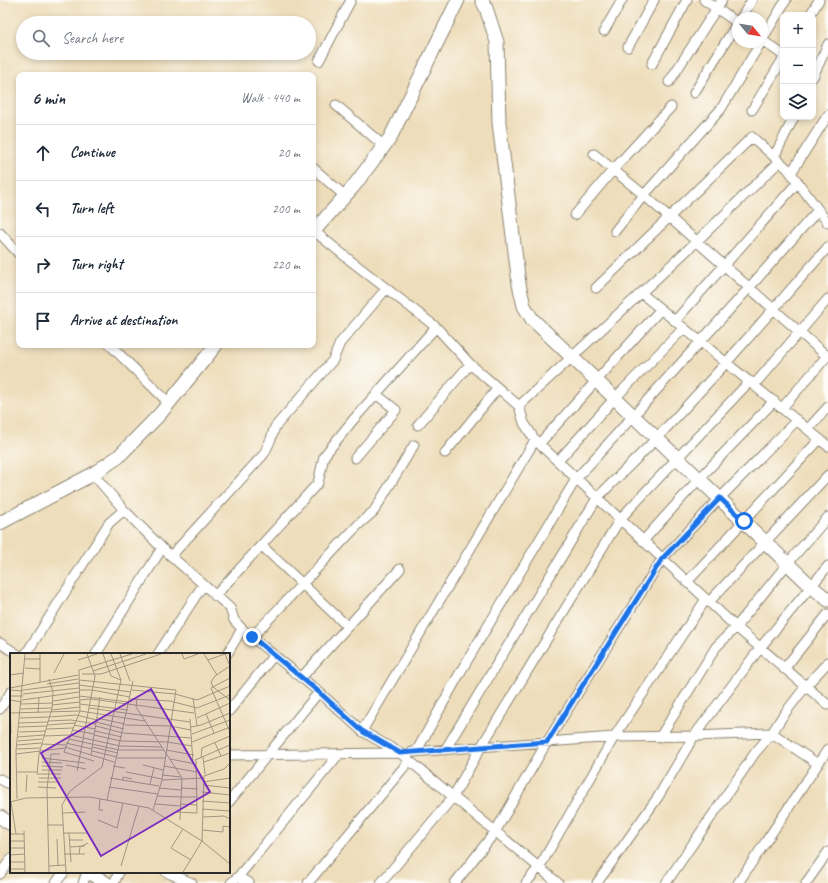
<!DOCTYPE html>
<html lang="en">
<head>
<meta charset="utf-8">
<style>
  body { margin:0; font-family:Caveat,sans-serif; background:#f2f2f3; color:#1f2937 }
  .controls { position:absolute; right:12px; top:12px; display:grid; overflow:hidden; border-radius:8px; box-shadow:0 2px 6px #0003 }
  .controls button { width:36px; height:36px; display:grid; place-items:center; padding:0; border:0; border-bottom:1px solid #e0e1e3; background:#fff; color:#1f2937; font:20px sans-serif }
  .compass { position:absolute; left:732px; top:12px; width:36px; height:36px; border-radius:50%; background:#fff; box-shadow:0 2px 6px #0003; rotate:120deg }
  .stop { position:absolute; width:12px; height:12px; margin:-9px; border:3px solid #1a73e8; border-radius:50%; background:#fff }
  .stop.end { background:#1a73e8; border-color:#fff; box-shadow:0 1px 4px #0008 }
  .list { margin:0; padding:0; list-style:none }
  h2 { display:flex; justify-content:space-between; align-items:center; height:52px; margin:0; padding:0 16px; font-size:17px }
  h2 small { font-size:13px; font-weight:400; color:#747a83 }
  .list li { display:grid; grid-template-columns:26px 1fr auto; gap:12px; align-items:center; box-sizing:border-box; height:56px; padding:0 16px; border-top:1px solid #e0e1e3 }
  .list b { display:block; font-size:15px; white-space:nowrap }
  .list em { font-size:13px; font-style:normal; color:#747a83 }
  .icon { flex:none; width:22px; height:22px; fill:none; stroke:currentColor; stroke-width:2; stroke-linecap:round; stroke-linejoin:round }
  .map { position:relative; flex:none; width:828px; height:883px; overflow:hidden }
  .search { position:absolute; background:#fff; box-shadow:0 2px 6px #0003; left:16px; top:16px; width:300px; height:44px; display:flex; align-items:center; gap:10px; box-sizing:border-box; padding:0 14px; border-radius:22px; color:#747a83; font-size:15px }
  .panel { position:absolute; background:#fff; box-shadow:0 2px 6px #0003; left:16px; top:72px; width:300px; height:276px; border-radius:8px }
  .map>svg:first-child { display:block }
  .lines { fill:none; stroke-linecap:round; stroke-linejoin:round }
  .street-casing { stroke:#8c8472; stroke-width:11 }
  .secondary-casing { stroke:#8c8472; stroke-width:15 }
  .street { stroke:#fff; stroke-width:9 }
  .secondary { stroke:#fff; stroke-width:13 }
  .route { stroke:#1a73e8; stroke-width:5 }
  .inset-road { fill:none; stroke:#a09681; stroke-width:1 }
  .view { fill:#7b2cbf; fill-opacity:0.15; stroke:#7b2cbf; stroke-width:2 }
  .inset-edge { fill:none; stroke:#2b2b2b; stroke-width:2 }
</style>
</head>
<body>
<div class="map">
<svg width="828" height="883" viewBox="0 0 828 883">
  <rect width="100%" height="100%" fill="#fdfcf7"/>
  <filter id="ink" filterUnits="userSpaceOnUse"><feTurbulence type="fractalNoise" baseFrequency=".025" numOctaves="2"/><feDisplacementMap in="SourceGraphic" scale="8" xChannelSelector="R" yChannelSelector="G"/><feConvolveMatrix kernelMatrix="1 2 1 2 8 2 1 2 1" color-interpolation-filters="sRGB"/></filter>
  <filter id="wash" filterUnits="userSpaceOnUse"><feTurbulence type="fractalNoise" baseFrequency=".012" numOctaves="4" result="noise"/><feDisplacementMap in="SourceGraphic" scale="16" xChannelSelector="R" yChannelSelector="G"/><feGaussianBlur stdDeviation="0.9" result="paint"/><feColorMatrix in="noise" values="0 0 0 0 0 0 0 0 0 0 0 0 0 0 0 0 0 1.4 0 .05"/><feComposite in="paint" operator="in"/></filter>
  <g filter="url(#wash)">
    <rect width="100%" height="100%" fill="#eeddba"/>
  </g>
  <g filter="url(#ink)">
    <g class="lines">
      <!-- street casing -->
      <g class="street-casing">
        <path id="street" d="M704,0L738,23
          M810,15L819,0
          M741,18L752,0
          M604,31L622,0
          M762,40L786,0
          M762,40L783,55
          M628,47L654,0
          M319,61L351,0
          M652,64L687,0
          M813,77L828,44
          M669,82L722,0
          M694,93L738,22
          M336,105L384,146
          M752,110L783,59
          M594,154L644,195L828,357
          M774,157L794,117
          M313,168L345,196
          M791,173L828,115
          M575,215L613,170L671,107
          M314,231L351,261L436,327L470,364L519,406L524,423L535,440L736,627L828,705
          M615,231L644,195L721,109L761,42
          M0,233L19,254
          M596,288L752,137L788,169L828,223
          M641,293L828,446
          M675,321L798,182
          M110,345L169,403
          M754,385L828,299
          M519,406L696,242L779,162
          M782,408L828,355
          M418,425L470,364
          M808,429L828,407
          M539,444L661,309
          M445,453L498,388
          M355,458L396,410L376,394
          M558,461L615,398L684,328
          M93,474L124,510L162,548L230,608L234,620L242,629L319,692L362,731L400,753L558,883
          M643,541L699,479L774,401
          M261,545L347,626
          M171,556L264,454L271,439L275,427L333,360L340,343L386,289
          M687,582L820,439
          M215,596L318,483L324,456L353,420L436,327
          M709,602L828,475
          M252,637L358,525L374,511L414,445
          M0,643L17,654
          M26,654L109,523L124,510
          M96,654L162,548
          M158,654L203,585
          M227,654L242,629
          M784,669L828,614
          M301,678L400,569
          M0,709L11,692
          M229,711L274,655
          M362,731L535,440
          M660,737L716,647L736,627L788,563L828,517
          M445,750L597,498L657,438L726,363L828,247
          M412,752L614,737L694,736L772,733L818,764
          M416,752L461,671L576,479L749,288L818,210
          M229,755L399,753
          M0,779L11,785
          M229,802L319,692
          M166,872L192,883
          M0,874L11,859
          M238,877L249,883
          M56,883L64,872
          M83,883L87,872
          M114,883L119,872
          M231,883L238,877L339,754
          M308,883L409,761
          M381,883L453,797L481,747L620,519L750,381
          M455,883L495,832L547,742L662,559L720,498L797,420
          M526,883L540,866L614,737L706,599
          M597,883L658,797L694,736L760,648L828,566
          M666,883L755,753L772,733L782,717L806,686L828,662
          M738,883L828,749
          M806,883L828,852"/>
      </g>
      <!-- secondary casing -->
      <g class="secondary-casing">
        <path id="secondary" d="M482,0L486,8L497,42L499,123L519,284L524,306L532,319L811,586L828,600
          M313,232L353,187L390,138L458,0
          M0,523L93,474L118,457L160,414L216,345
          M0,817L11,824
          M88,872L106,883"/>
      </g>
      <!-- street -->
      <use href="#street" class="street"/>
      <!-- secondary -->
      <use href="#secondary" class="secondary"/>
    </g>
  </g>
  <g class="lines" filter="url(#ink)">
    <!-- route -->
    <path class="route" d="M252,637L319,692L362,731L400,753L547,742L662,559L720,498L744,521"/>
  </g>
  <!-- overview -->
  <g transform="translate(10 653)">
    <rect width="220" height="220" fill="#eeddba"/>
    <path class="inset-road" d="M30,1V29M93,1L101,23L111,27M110,1L120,28M172,1L174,6L188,1M194,1L207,22M215,1L220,13M15,6H30M68,7L87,1M198,7L215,1M220,13L205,23L201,29L203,34L220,47M15,15L30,16M83,18L136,1M44,20L54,1M72,21H91L151,1M0,22L14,20M220,25L201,35L220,79M39,26L43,39L42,55L29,101L27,121H51M69,27L166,37L152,127L143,157M37,31L68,26M69,32L121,39M0,35L68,22M0,37L13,38M13,37L69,30M69,37H82M82,37L120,44M122,37L165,41L187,47L220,33M13,41L69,35M0,43H13M69,43L119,49M183,45L187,73M120,46L160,48L187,55L220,42M127,46L126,54L172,125L170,167M0,47L1,80M0,47L12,49M12,47L69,39M70,47L81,46L184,60M43,48L69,44M11,51L43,50M70,51L118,57M42,52L70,49M79,55L180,69M10,56L42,55M42,57L70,54M0,60L70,58L135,68M28,60L29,45M196,61L204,80M39,64L66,62L87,67M10,65L39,64M87,65L115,71M187,65L220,50M180,66L183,110M38,68L61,67L86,71M86,69L114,76M9,70L38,69M37,72L65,70M64,72L85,76M115,72L160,73L181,77M86,73L113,80L182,85M9,74L37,73M181,74L191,72L220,60M36,76L63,75M62,77L84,81M85,78L112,84M9,79L36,78M182,81L220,67M84,82L111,88L157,89L182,93M34,83L60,82L110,93L152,94M8,84L34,82M59,86L109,97H154M8,88L32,86M182,89L220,74M56,90L82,96M205,90L211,103M31,91L56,92M7,92L31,90M55,94L104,109M82,94L108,100M7,96L30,95M156,97L184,102M82,98L107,104M6,101L55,95M81,102L90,44M193,104L195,121M32,105L75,110M107,105H156M191,105L192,95L220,83M160,106L186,111M185,107L220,92M84,108L54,99L70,58L69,17L122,1M32,109L52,110M194,109L220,100M56,112L76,116M133,112L153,117M32,113L53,114M103,113L115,115M154,113L187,119M32,117H52M67,118L85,23L77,1M7,119H27M116,119L152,126M152,122L171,124M29,125H51M100,125L149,133M152,127L193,125M113,128V124L122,126M28,129H47M193,129L220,125M140,131L144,115M193,132L220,135M28,134L46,135M99,134L148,141M149,135L171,137M171,135L188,136M16,139L17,122M192,139L220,142M147,143L171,144M171,144H188M7,146L6,98L15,1M90,146L89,157H93M97,147L123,28M192,148L220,150M0,149L16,145L80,144L139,155L192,188L220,211M1,149L6,181M145,151L171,153M171,151L187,152M192,156L220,158M167,159L187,160L186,107M53,160L75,159M193,164L214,163L220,166M88,167L107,175L113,150M37,172H53M173,176L161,195L181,207M192,177L213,179V173L220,174M14,178L15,219M53,180H77M59,180L61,209M0,181H14M47,186L48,213M60,187H73M0,188H14M60,194L75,193M0,195H15M54,201H75M69,201L70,194L78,190M0,202L15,201M0,209H15M39,213L55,212M111,213L129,153M0,216H15M39,219L37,136L41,101H50M56,219L52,152L60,138L92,114L111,27L101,1M173,219L192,188L194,123L214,116L220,110"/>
    <path class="view" d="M141,36L200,139L91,203L31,100Z"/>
    <rect width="220" height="220" class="inset-edge"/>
  </g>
</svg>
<div class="controls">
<button>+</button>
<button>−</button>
<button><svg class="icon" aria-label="layers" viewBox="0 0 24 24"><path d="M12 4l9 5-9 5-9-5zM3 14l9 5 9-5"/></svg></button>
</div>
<svg class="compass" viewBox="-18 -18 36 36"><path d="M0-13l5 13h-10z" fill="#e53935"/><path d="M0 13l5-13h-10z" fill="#747a83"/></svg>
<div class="stop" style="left:744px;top:521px"></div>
<div class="stop end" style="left:252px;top:637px"></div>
<div class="search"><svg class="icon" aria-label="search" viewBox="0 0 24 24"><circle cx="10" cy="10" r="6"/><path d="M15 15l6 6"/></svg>Search here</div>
<section class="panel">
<h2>6 min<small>Walk · 440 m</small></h2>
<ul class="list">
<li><svg class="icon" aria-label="ahead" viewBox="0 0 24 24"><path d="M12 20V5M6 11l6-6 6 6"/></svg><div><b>Continue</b></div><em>20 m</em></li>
<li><svg class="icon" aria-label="left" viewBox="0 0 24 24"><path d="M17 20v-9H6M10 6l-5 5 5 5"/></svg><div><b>Turn left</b></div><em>200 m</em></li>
<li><svg class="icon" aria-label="right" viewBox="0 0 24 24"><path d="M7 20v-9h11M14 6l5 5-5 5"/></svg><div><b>Turn right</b></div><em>220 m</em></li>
<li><svg class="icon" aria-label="arrive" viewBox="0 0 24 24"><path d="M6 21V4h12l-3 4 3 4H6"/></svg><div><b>Arrive at destination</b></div></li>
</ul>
</section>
</div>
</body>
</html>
